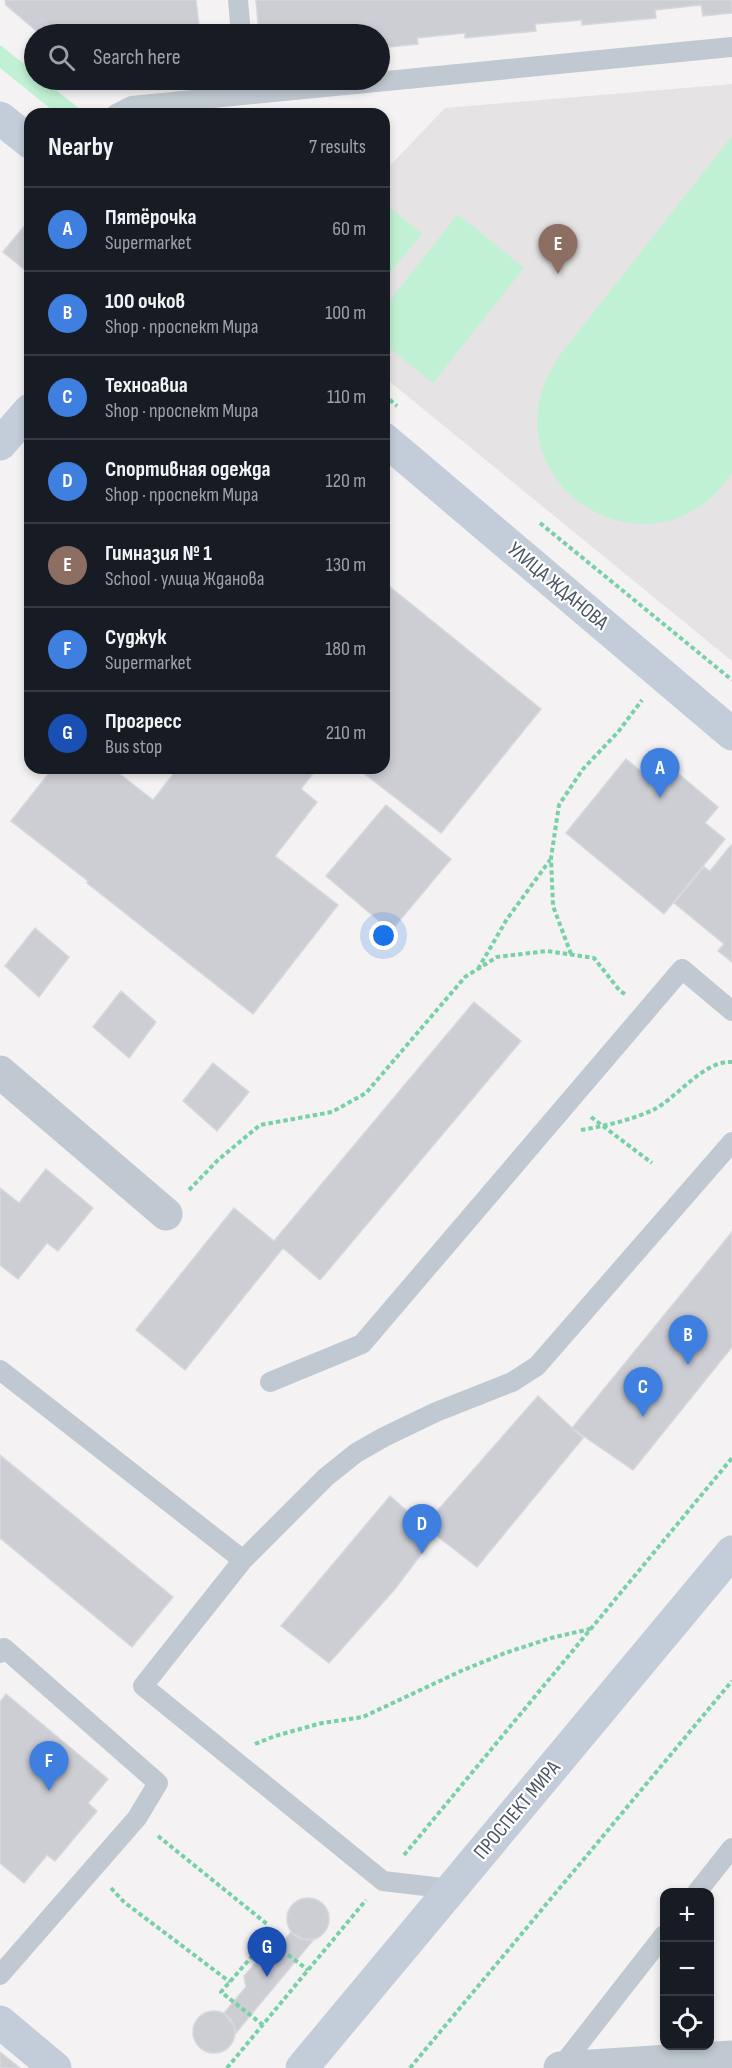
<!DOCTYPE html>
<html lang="en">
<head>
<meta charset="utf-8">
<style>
  body { margin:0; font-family:"Sofia Sans Condensed",sans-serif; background:#20242c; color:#f1f3f6 }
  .controls { position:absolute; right:18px; bottom:18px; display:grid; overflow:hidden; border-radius:12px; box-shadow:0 3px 9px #0003 }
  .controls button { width:54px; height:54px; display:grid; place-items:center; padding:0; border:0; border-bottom:2px solid #363941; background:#171b24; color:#f1f3f6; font:30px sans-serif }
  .you { position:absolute; left:384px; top:936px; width:21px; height:21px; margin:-15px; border:4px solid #fff; border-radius:50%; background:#1a73e8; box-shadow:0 0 0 9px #1a73e833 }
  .badge { display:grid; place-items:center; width:39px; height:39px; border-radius:50%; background:#db2777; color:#fff; font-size:20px; font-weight:700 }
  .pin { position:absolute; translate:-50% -50px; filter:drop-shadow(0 2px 3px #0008) }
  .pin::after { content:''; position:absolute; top:32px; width:21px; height:18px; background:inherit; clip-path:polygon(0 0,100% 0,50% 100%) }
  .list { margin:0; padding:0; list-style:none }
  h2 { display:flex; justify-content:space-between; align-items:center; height:78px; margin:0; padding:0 24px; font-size:26px }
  h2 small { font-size:20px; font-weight:400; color:#9ea1a6 }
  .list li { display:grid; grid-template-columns:39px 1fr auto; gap:18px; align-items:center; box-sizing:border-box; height:84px; padding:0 24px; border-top:2px solid #363941 }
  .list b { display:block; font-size:22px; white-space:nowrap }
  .list p { margin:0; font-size:20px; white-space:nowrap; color:#9ea1a6 }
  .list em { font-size:20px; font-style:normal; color:#9ea1a6 }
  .icon { flex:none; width:33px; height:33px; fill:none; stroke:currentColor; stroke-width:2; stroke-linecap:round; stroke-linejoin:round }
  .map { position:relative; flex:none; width:732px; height:2068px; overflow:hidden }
  .search { position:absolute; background:#171b24; box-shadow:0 3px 9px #0003; left:24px; top:24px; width:366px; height:66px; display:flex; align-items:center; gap:15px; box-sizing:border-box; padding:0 21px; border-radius:33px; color:#9ea1a6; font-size:22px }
  .panel { position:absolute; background:#171b24; box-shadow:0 3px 9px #0003; left:24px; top:108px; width:366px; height:666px; border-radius:18px }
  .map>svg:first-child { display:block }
  .education { fill:#e5e3e4 }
  .green { fill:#c1f1d4 }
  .building { fill:#ccced4; stroke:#d6d8dd; stroke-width:1.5 }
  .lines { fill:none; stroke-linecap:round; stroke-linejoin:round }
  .path { stroke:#77d1a6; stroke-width:4; stroke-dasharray:4.5 3; stroke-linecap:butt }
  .lane { stroke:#c0c9d1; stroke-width:20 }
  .street { stroke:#c0c9d1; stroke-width:33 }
  .secondary { stroke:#c2cdd9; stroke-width:33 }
  .labels { text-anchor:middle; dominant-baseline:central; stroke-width:4.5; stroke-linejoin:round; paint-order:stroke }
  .street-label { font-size:21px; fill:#495560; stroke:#fff }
</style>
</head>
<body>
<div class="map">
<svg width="732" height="2068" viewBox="0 0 732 2068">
  <rect width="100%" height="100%" fill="#f4f2f2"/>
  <!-- education -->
  <path class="education" d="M732,84V661L384,377V172L445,108Z"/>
  <!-- green -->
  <path class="green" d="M0,45L34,72V80H43L80,109L76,114H57L0,68Z
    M732,136V473C721,488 709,502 692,511C622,551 529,492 538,410C540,390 549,372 560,355Z
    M384,203L422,234L384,280Z
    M458,214L524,268L433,383L384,344V308Z"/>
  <!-- building -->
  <path class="building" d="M5,0H196L200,34H40L6,5Z
    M256,0H732V13L703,16L701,5L655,10L656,18L582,25V20L535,24L536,31L465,38V33L417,38L418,44L380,48V34H259Z
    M30,219V274L3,252Z
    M384,582L541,709L441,833L357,768H384Z
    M626,759L653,781L667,764L718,807L705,823L725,839L664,914L566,833Z
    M53,768H112L153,800L178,768H317L301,789L317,802L275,856L338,905L253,1014L87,883L88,881L11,821Z
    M386,805L451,859L391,931L326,876Z
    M731,845L732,846V962L718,951L724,944L674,903L704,867L710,871Z
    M35,928L69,957L39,997L5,966Z
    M121,991L156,1022L129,1058L93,1027Z
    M474,1002L521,1041L320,1280L283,1248L185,1370L136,1330L234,1208L274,1241Z
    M213,1063L249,1092L217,1131L183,1101Z
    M46,1169L93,1208L58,1251L47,1243L18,1279L0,1265V1188L19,1203Z
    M732,1232V1347L633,1470L572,1428Z
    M538,1396L583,1438L477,1567L424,1526Z
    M0,1455L173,1597L132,1647L0,1538Z
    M390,1496L435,1536L395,1589L329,1663L281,1626Z
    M6,1694L108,1779L88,1803L97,1811L55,1861L47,1855L24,1883L0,1863V1702Z
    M287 1919a21 21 0 1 1 42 0a21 21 0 1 1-42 0Z
    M291,1932L302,1939H314L235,2034L234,2026L224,2013L246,1987L244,1976L261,1957L269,1959Z
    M193 2032a21 21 0 1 1 42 0a21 21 0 1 1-42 0Z
    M0,2052L20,2068H0Z"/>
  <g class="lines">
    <!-- path -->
    <path class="path" d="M384,395L397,406
      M540,523L732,680
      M571,954L553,906L551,858L559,805L583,769L618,732L642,700
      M478,969L507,919L550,860
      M591,1117L652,1163
      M581,1130C605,1126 631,1120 653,1110C677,1098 704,1060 732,1062
      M189,1190L218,1160L260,1125L332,1112L366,1093L465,977L497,957L547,951L594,958L620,991L625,994
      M255,1744L275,1736L322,1723L363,1717L461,1671L505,1653L551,1638L590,1629
      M158,1836L267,1924V1939
      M404,1855L732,1458
      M111,1888L124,1902L230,1982
      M263,2025L221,1992L267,1939L308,1970
      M227,2068L366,1900
      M410,2068L732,1681"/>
    <!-- lane -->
    <path class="lane" d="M238,0L241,34
      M116,114L132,106L732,47
      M0,1370L243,1560
      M270,1382L362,1344L682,969L732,1011
      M0,1653L4,1648L158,1783L137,1818L0,1975
      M451,1889L383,1881L143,1686L243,1560L326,1477L356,1453L384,1437L436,1412L512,1382L537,1366L732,1142
      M697,1892L732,1848
      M560,2068L664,1935"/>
    <!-- street -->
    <path class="street" d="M0,1072L166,1214
      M560,2068L732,2057"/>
    <!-- secondary -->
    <path class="secondary" d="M0,118L30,142
      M384,439L732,734
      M0,444L30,410
      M0,2022L55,2068
      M302,2068L732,1552"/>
  </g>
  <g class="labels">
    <!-- street labels -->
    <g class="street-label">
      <text transform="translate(558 586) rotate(40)">УЛИЦА ЖДАНОВА</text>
      <text transform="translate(517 1810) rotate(-50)">ПРОСПЕКТ МИРА</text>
    </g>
  </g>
</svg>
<div class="controls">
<button>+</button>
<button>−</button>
<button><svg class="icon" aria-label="locate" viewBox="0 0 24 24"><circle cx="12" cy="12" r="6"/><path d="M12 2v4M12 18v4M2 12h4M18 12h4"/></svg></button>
</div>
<div class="you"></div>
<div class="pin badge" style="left:660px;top:798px;background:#3f7fe0">A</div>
<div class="pin badge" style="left:688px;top:1365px;background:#3f7fe0">B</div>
<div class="pin badge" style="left:643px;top:1417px;background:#3f7fe0">C</div>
<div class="pin badge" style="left:422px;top:1554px;background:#3f7fe0">D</div>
<div class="pin badge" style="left:558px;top:274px;background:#8d6e63">E</div>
<div class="pin badge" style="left:49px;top:1791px;background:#3f7fe0">F</div>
<div class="pin badge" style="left:267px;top:1977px;background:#1a4fb4">G</div>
<div class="search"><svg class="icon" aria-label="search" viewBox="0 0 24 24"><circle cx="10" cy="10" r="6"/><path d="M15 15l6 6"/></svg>Search here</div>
<section class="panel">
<h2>Nearby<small>7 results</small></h2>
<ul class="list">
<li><span class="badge" style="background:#3f7fe0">A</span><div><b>Пятёрочка</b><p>Supermarket</p></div><em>60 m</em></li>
<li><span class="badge" style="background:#3f7fe0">B</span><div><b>100 очков</b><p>Shop · проспект Мира</p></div><em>100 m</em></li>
<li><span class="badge" style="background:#3f7fe0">C</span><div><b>Техноавиа</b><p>Shop · проспект Мира</p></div><em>110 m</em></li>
<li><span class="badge" style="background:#3f7fe0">D</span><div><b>Спортивная одежда</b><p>Shop · проспект Мира</p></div><em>120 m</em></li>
<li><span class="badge" style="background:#8d6e63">E</span><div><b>Гимназия № 1</b><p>School · улица Жданова</p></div><em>130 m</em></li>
<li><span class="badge" style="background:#3f7fe0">F</span><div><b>Суджук</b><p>Supermarket</p></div><em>180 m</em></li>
<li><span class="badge" style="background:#1a4fb4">G</span><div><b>Прогресс</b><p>Bus stop</p></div><em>210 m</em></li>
</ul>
</section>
</div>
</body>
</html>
